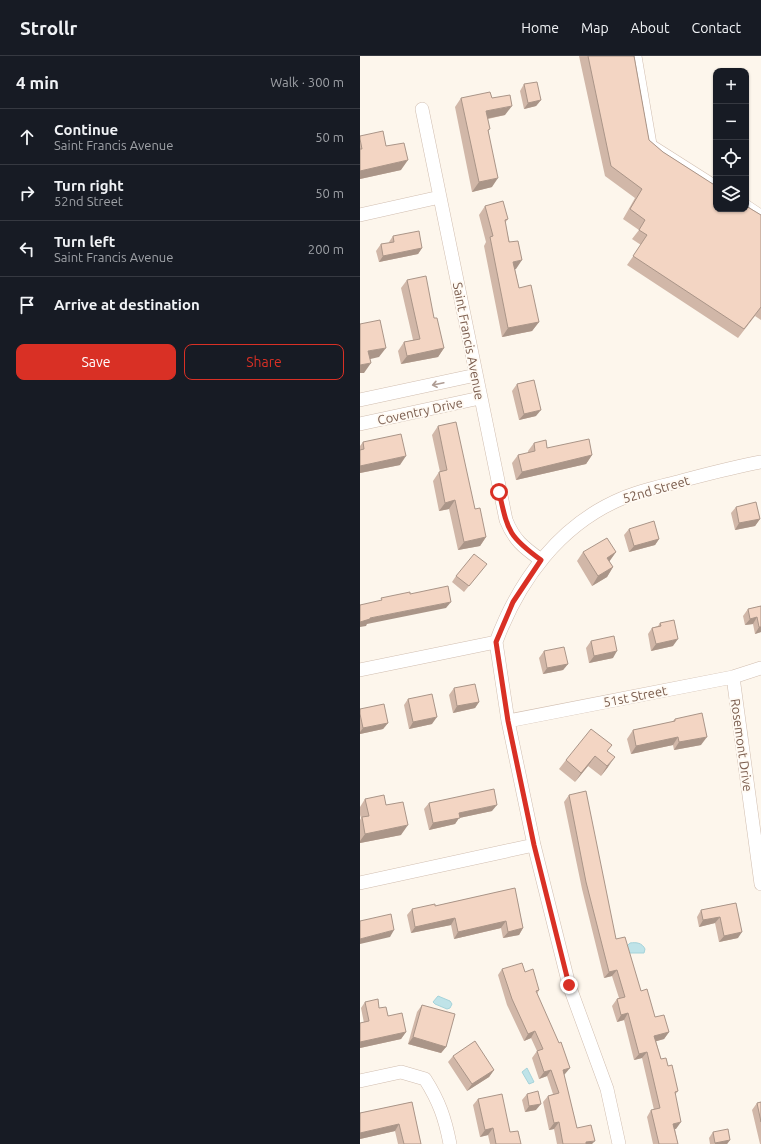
<!DOCTYPE html>
<html lang="en">
<head>
<meta charset="utf-8">
<style>
  body { margin:0; font-family:Ubuntu,sans-serif; background:#242831; color:#f1f3f6 }
  .controls { position:absolute; right:12px; top:12px; display:grid; overflow:hidden; border-radius:8px; box-shadow:0 1px 3px #0004 }
  .controls button { width:36px; height:36px; display:grid; place-items:center; padding:0; border:0; border-bottom:1px solid #363941; background:#171b24; color:#f1f3f6; font:20px sans-serif }
  .stop { position:absolute; width:12px; height:12px; margin:-9px; border:3px solid #d93025; border-radius:50%; background:#fff }
  .stop.end { background:#d93025; border-color:#fff; box-shadow:0 1px 4px #0008 }
  .list { margin:0; padding:0; list-style:none }
  h2 { display:flex; justify-content:space-between; align-items:center; height:52px; margin:0; padding:0 16px; font-size:17px }
  h2 small { font-size:13px; font-weight:400; color:#9ea1a6 }
  .list li { display:grid; grid-template-columns:26px 1fr auto; gap:12px; align-items:center; box-sizing:border-box; height:56px; padding:0 16px; border-top:1px solid #363941 }
  .list b { display:block; font-size:15px; white-space:nowrap }
  .list p { margin:0; font-size:13px; white-space:nowrap; color:#9ea1a6 }
  .list em { font-size:13px; font-style:normal; color:#9ea1a6 }
  .actions { display:flex; gap:8px; padding:12px 16px }
  .actions a { flex:1; padding:9px 0; border:1px solid #d93025; border-radius:8px; text-align:center; font-size:14px; color:#d93025 }
  .actions .main { background:#d93025; color:#fff }
  .icon { flex:none; width:22px; height:22px; fill:none; stroke:currentColor; stroke-width:2; stroke-linecap:round; stroke-linejoin:round }
  .map { position:relative; flex:none; width:401px; height:1088px; overflow:hidden }
  header { display:flex; align-items:center; gap:24px; box-sizing:border-box; height:56px; padding:0 20px; background:#171b24; border-bottom:1px solid #363941 }
  header strong { font-size:19px }
  nav { display:flex; gap:22px; margin-inline-start:auto; font-size:14px }
  main { display:flex }
  aside { flex:1; background:#171b24 }
  .map>svg:first-child { display:block }
  .water { fill:#bfe3e8; stroke:#a5d3da }
  .lines { fill:none; stroke-linecap:round; stroke-linejoin:round }
  .service-casing { stroke:#d1beb0; stroke-width:8 }
  .minor-casing { stroke:#d1beb0; stroke-width:14 }
  .service { stroke:#fff; stroke-width:7 }
  .minor { stroke:#fff; stroke-width:13 }
  .wall { fill:#d1b7a8 }
  .shaded-wall { fill:#aa9588 }
  .building { fill:#f3d5c3; stroke:#aa9588 }
  .oneway { stroke:#af9d94 }
  .route { stroke:#d93025; stroke-width:5 }
  .labels { text-anchor:middle; dominant-baseline:central; stroke-width:3.5; stroke-linejoin:round; paint-order:stroke }
  .street-label { font-size:13px; fill:#7a5c4d; stroke:#fffaf3 }
</style>
</head>
<body>
<header>
<strong>Strollr</strong>
<nav><a>Home</a><a>Map</a><a>About</a><a>Contact</a></nav>
</header>
<main>
<aside>
<h2>4 min<small>Walk · 300 m</small></h2>
<ul class="list">
<li><svg class="icon" aria-label="ahead" viewBox="0 0 24 24"><path d="M12 20V5M6 11l6-6 6 6"/></svg><div><b>Continue</b><p>Saint Francis Avenue</p></div><em>50 m</em></li>
<li><svg class="icon" aria-label="right" viewBox="0 0 24 24"><path d="M7 20v-9h11M14 6l5 5-5 5"/></svg><div><b>Turn right</b><p>52nd Street</p></div><em>50 m</em></li>
<li><svg class="icon" aria-label="left" viewBox="0 0 24 24"><path d="M17 20v-9H6M10 6l-5 5 5 5"/></svg><div><b>Turn left</b><p>Saint Francis Avenue</p></div><em>200 m</em></li>
<li><svg class="icon" aria-label="arrive" viewBox="0 0 24 24"><path d="M6 21V4h12l-3 4 3 4H6"/></svg><div><b>Arrive at destination</b></div></li>
</ul>
<div class="actions"><a class="main">Save</a><a>Share</a></div>
</aside>
<div class="map">
<svg width="401" height="1088" viewBox="0 0 401 1088">
  <rect width="100%" height="100%" fill="#fdf6ec"/>
  <!-- water -->
  <path class="water" d="M270,887C277,886 282,887 285,893L284,897H267L266,891Z
    M78,940L90,945L92,948L90,952L87,953L75,948L73,946Z
    M167,1012L174,1026L169,1028L162,1016Z"/>
  <g class="lines">
    <!-- service casing -->
    <g class="service-casing">
      <path id="service" d="M278,0L293,88L356,128
        M386,147L401,157"/>
    </g>
    <!-- minor casing -->
    <g class="minor-casing">
      <path id="minor" d="M62,53L146,464C154,484 163,491 181,504
        M0,159L80,141
        M0,344L116,319
        M0,368L120,342
        M136,586L148,665L174,789L209,929L247,1033L259,1088
        M0,614L136,586C159,524 200,468 263,442C281,434 302,430 321,425C348,418 374,411 401,406
        M373,621L401,828
        M148,665L373,621L401,612
        M0,827L174,789
        M0,1025L41,1016L65,1023C79,1045 85,1062 90,1088"/>
    </g>
    <!-- service -->
    <use href="#service" class="service"/>
    <!-- minor -->
    <use href="#minor" class="minor"/>
  </g>
  <!-- wall -->
  <path class="wall" d="M219,0H274L289,84L303,96L401,159V264L395,260L378,282L267,209L281,189L272,183L279,174L263,163L275,142L245,120Z
    M164,28L181,44L176,50L164,53L160,35Z
    M101,42H132L145,59L128,63L132,131L112,136L95,51Z
    M0,80L26,90L41,114L0,123Z
    M125,150L148,163L145,167L156,213H155L159,232L179,266L172,275L142,281L124,190L126,186L119,159Z
    M33,180L62,192L58,198L19,206L16,195L21,188L29,187V186Z
    M47,224L74,262L84,292L78,301L41,308L38,295L44,286L53,284L41,232Z
    M157,328L176,360L159,364L152,335Z
    M78,370L115,453L126,481L120,490L98,494L89,453L79,455L73,425L79,416H80L72,379Z
    M3,386L40,409L0,417V390Z
    M174,387L187,392L232,399L226,408L156,424L152,407L158,399L168,397V395Z
    M376,451L400,463L395,470L375,474L371,457Z
    M269,473L299,483L295,489L269,496L264,479Z
    M223,496H256L249,505L253,511L247,521L232,530L217,505Z
    M122,514L104,536L92,526L96,520Z
    M401,550V576L395,578L393,568L385,569L383,560L388,553Z
    M300,567L313,590L291,595L288,578L292,572L298,570Z
    M231,585L253,602L229,607L226,592Z
    M184,595L208,608L203,614L183,618L179,602Z
    M94,632L119,646L115,652L93,657L89,639Z
    M48,643L72,668L49,673L44,649Z
    M0,653L28,667L23,673L0,678Z
    M315,663L341,689L314,694L313,689L271,698L267,683L273,674L312,666Z
    M252,689L247,695L248,711L241,720L228,710L215,726L199,713L206,704Z
    M209,739L256,883L281,935L295,961L309,976L304,983L296,985L301,1003L308,1010L318,1035L315,1039L316,1073H315L318,1088H293L287,1061L291,1054H294L282,1002L274,1004L264,964L257,966L252,950L257,943L259,942L252,920L244,922L222,833L204,746Z
    M5,743L26,749L41,779L0,787V764L1,762L0,759V751Z
    M69,747L132,755L99,762L95,768L69,774L64,753Z
    M155,832L163,872L159,879L143,882L141,872L94,883L91,869L51,877L47,859L52,853L75,850Z
    M376,847L378,882L359,886L355,867L339,871L337,861L341,854Z
    M142,913L165,916L179,934L177,938L205,1018L204,1019L217,1072L232,1088H197L194,1073L189,1074L183,1046L188,1040L193,1038L187,1020L179,1023L172,1002L177,995L171,982L164,985L147,949L138,919Z
    M5,946L19,952L46,976L41,983L0,992V967H4L1,952Z
    M62,949L86,991L81,997L48,988L57,956Z
    M93,1000L134,1014L129,1021L107,1035L88,1006Z
    M167,1038L176,1054L165,1056L162,1044Z
    M118,1043L150,1076L161,1088H130L128,1079L120,1081L113,1049Z
    M52,1046L61,1088H38L35,1075L0,1083V1057Z
    M401,1046V1088H400L392,1054L397,1047Z
    M353,1076L370,1084L367,1088H350L349,1082Z"/>
  <!-- shaded-wall -->
  <path class="shaded-wall" d="M181,44L176,50L164,53L168,47Z
    M152,50L145,59L120,64L126,55Z
    M48,104L41,114L0,123V115Z
    M138,122L132,131L112,136L119,126Z
    M62,192L58,198L19,206L23,200Z
    M162,204L156,213L147,215L153,206Z
    M179,266L172,275L142,281L148,272Z
    M26,292L19,301L2,305L8,295Z
    M84,292L78,301L41,308L47,300Z
    M11,307L4,317H0V309Z
    M181,354L176,360L159,364L164,358Z
    M232,399L226,408L156,424L162,416Z
    M46,400L40,409L0,417V410Z
    M95,444L89,453L79,455L85,447Z
    M400,463L395,470L375,474L379,467Z
    M126,481L120,490L98,494L104,486Z
    M299,483L295,489L269,496L274,490Z
    M256,496L249,506L247,502Z
    M253,511L247,521L232,530L238,520Z
    M91,546L86,552L7,568L6,570L0,571V566L10,562Z
    M397,561L393,568L385,569L390,563Z
    M399,571H401V576L395,578Z
    M318,583L313,590L291,595L296,588Z
    M257,595L253,602L229,607L234,600Z
    M208,608L203,614L183,618L187,612Z
    M119,646L115,652L93,657L97,650Z
    M77,661L72,668L49,673L53,666Z
    M28,667L23,673L0,678V676L3,672Z
    M318,681L313,689L271,698L276,690Z
    M347,681L341,689L314,694L319,686Z
    M235,700L228,710L215,726L221,717Z
    M255,701L248,711L241,720L247,710Z
    M137,749L132,755L99,762L95,768L69,774L73,767L99,757Z
    M48,769L41,779L0,787V785L5,778Z
    M360,861L355,867L339,871L343,864Z
    M95,862L91,869L51,877L55,871Z
    M146,865L141,872L94,883L98,876Z
    M163,872L159,879L143,882L148,876Z
    M34,874L30,881L0,888V883Z
    M382,876L378,882L359,886L364,880Z
    M257,914L252,920L244,922L249,916Z
    M268,957L264,964L257,966L261,959Z
    M175,975L171,982L164,985L168,978Z
    M46,976L41,983L0,992V986Z
    M309,976L304,983L290,987L294,980Z
    M53,981L86,991L81,997L48,988Z
    M287,996L282,1002L274,1004L279,998Z
    M210,1012L205,1018L199,1021L203,1014Z
    M134,1014L129,1021L107,1035L112,1028Z
    M191,1014L187,1020L179,1023L184,1016Z
    M181,1048L176,1054L165,1056L169,1050Z
    M199,1066L194,1073L189,1074L194,1067Z
    M321,1066L316,1073L309,1074L313,1068Z
    M39,1068L35,1075L0,1083V1077Z
    M133,1072L128,1079L120,1081L125,1074Z
    M370,1084L367,1088H355V1087Z
    M235,1085L232,1088H225L226,1086Z"/>
  <!-- building -->
  <path class="building" d="M228,0H274L289,84L303,96L356,130V153H386V150L401,159V251L384,273L273,200L287,179L279,174L285,164L270,153L282,133L251,110Z
    M177,26L181,44L168,47L164,28Z
    M130,36L132,42L150,39L152,50L126,55L130,73L128,74L138,122L119,126L101,42Z
    M23,75L26,90L44,87L48,104L0,115V93H2L0,83V80Z
    M143,145L148,163L145,164L149,186L158,185L162,204L153,206L159,232L171,229L179,266L148,272L130,181L133,180L125,150Z
    M59,175L62,192L23,200L21,188L34,186L33,180Z
    M66,220L74,262H77L84,292L47,300L44,286L60,283L47,224Z
    M20,264L26,292L8,295L11,307L0,309V268Z
    M174,324L181,354L164,358L157,328Z
    M96,366L115,453L120,452L126,481L104,486L95,444L85,447L79,416L87,414L78,370Z
    M41,378L46,400L0,410V394L4,393L3,386Z
    M229,383L232,399L162,416L158,399L175,395L174,387L186,384L187,392Z
    M396,446L400,463L379,467L376,451Z
    M294,465L299,483L274,490L269,473Z
    M247,482L256,496L247,502L253,511L238,520L223,496Z
    M114,498L127,508L109,530L96,520Z
    M88,530L91,546L10,562V563L0,566V549L22,544L21,542L50,536V538Z
    M401,550V571H399L397,561L390,563L388,553Z
    M314,564L318,583L296,588L292,572L301,570L300,567Z
    M254,580L257,595L234,600L231,585Z
    M204,591L208,608L187,612L184,595Z
    M115,628L119,646L97,650L94,632Z
    M72,638L77,661L53,666L48,643Z
    M24,648L28,667L3,672L0,658V653Z
    M342,657L347,681L319,686L318,681L276,690L273,674L315,665V663Z
    M231,673L252,689L247,695L255,701L247,710L235,700L221,717L206,704Z
    M134,733L137,749L99,757L100,762L73,767L69,747Z
    M226,735L256,883L265,881L281,935L287,933L295,961L304,959L309,976L294,980L301,1003L306,1002L308,1010L312,1009L318,1035L315,1036L321,1066L313,1068L318,1088H299L291,1054L300,1052L287,996L279,998L268,957L261,959L257,943L265,941L257,914L249,916L226,826L209,739Z
    M24,739L26,749L43,746L48,769L5,778L2,761L9,760L5,743Z
    M155,832L163,872L148,876L146,865L98,876L95,862L55,871L52,853L75,848V850Z
    M376,847L382,876L364,880L360,861L343,864L341,854Z
    M31,858L34,874L0,883V865Z
    M162,907L165,916L173,913L179,934L176,935L199,987L201,986L210,1012L203,1014L217,1072L231,1069L235,1085L226,1086V1088H203L199,1066L194,1067L188,1040L199,1037L191,1014L184,1016L177,995L183,993L175,975L168,978L152,943L142,913Z
    M18,943L19,952L26,951L28,960L42,957L46,976L0,986V967L9,965L5,946Z
    M62,949L95,958L86,991L53,981Z
    M115,985L134,1014L112,1028L93,1000Z
    M178,1035L181,1048L169,1050L167,1038Z
    M142,1038L150,1076L158,1075L161,1088H136L133,1072L125,1074L118,1043Z
    M52,1046L61,1088H44L39,1068L0,1077V1057Z
    M401,1046V1066L397,1047Z
    M368,1073L370,1084L355,1087L353,1076Z"/>
  <!-- one-way arrows -->
  <defs><path id="oneway-shaft" d="M-6 0H5M1.5-3L5.5 0L1.5 3" fill="none" stroke-width="1.6" stroke-linecap="round" stroke-linejoin="round"/></defs>
  <use class="oneway" href="#oneway-shaft" transform="translate(78 328) rotate(168)"/>
  <g class="lines">
    <!-- route -->
    <path class="route" d="M139,436C148,475 148,480 181,504L153,546L136,586L148,665L174,789L209,929"/>
  </g>
  <g class="labels">
    <!-- street labels -->
    <g class="street-label">
      <text transform="translate(109 285) rotate(79)">Saint Francis Avenue</text>
      <text transform="translate(60 355) rotate(-12)">Coventry Drive</text>
      <text transform="translate(296 433) rotate(-16)">52nd Street</text>
      <text transform="translate(275 640) rotate(-11)">51st Street</text>
      <text transform="translate(382 689) rotate(82)">Rosemont Drive</text>
    </g>
  </g>
</svg>
<div class="controls">
<button>+</button>
<button>−</button>
<button><svg class="icon" aria-label="locate" viewBox="0 0 24 24"><circle cx="12" cy="12" r="6"/><path d="M12 2v4M12 18v4M2 12h4M18 12h4"/></svg></button>
<button><svg class="icon" aria-label="layers" viewBox="0 0 24 24"><path d="M12 4l9 5-9 5-9-5zM3 14l9 5 9-5"/></svg></button>
</div>
<div class="stop" style="left:139px;top:436px"></div>
<div class="stop end" style="left:209px;top:929px"></div>
</div>
</main>
</body>
</html>
